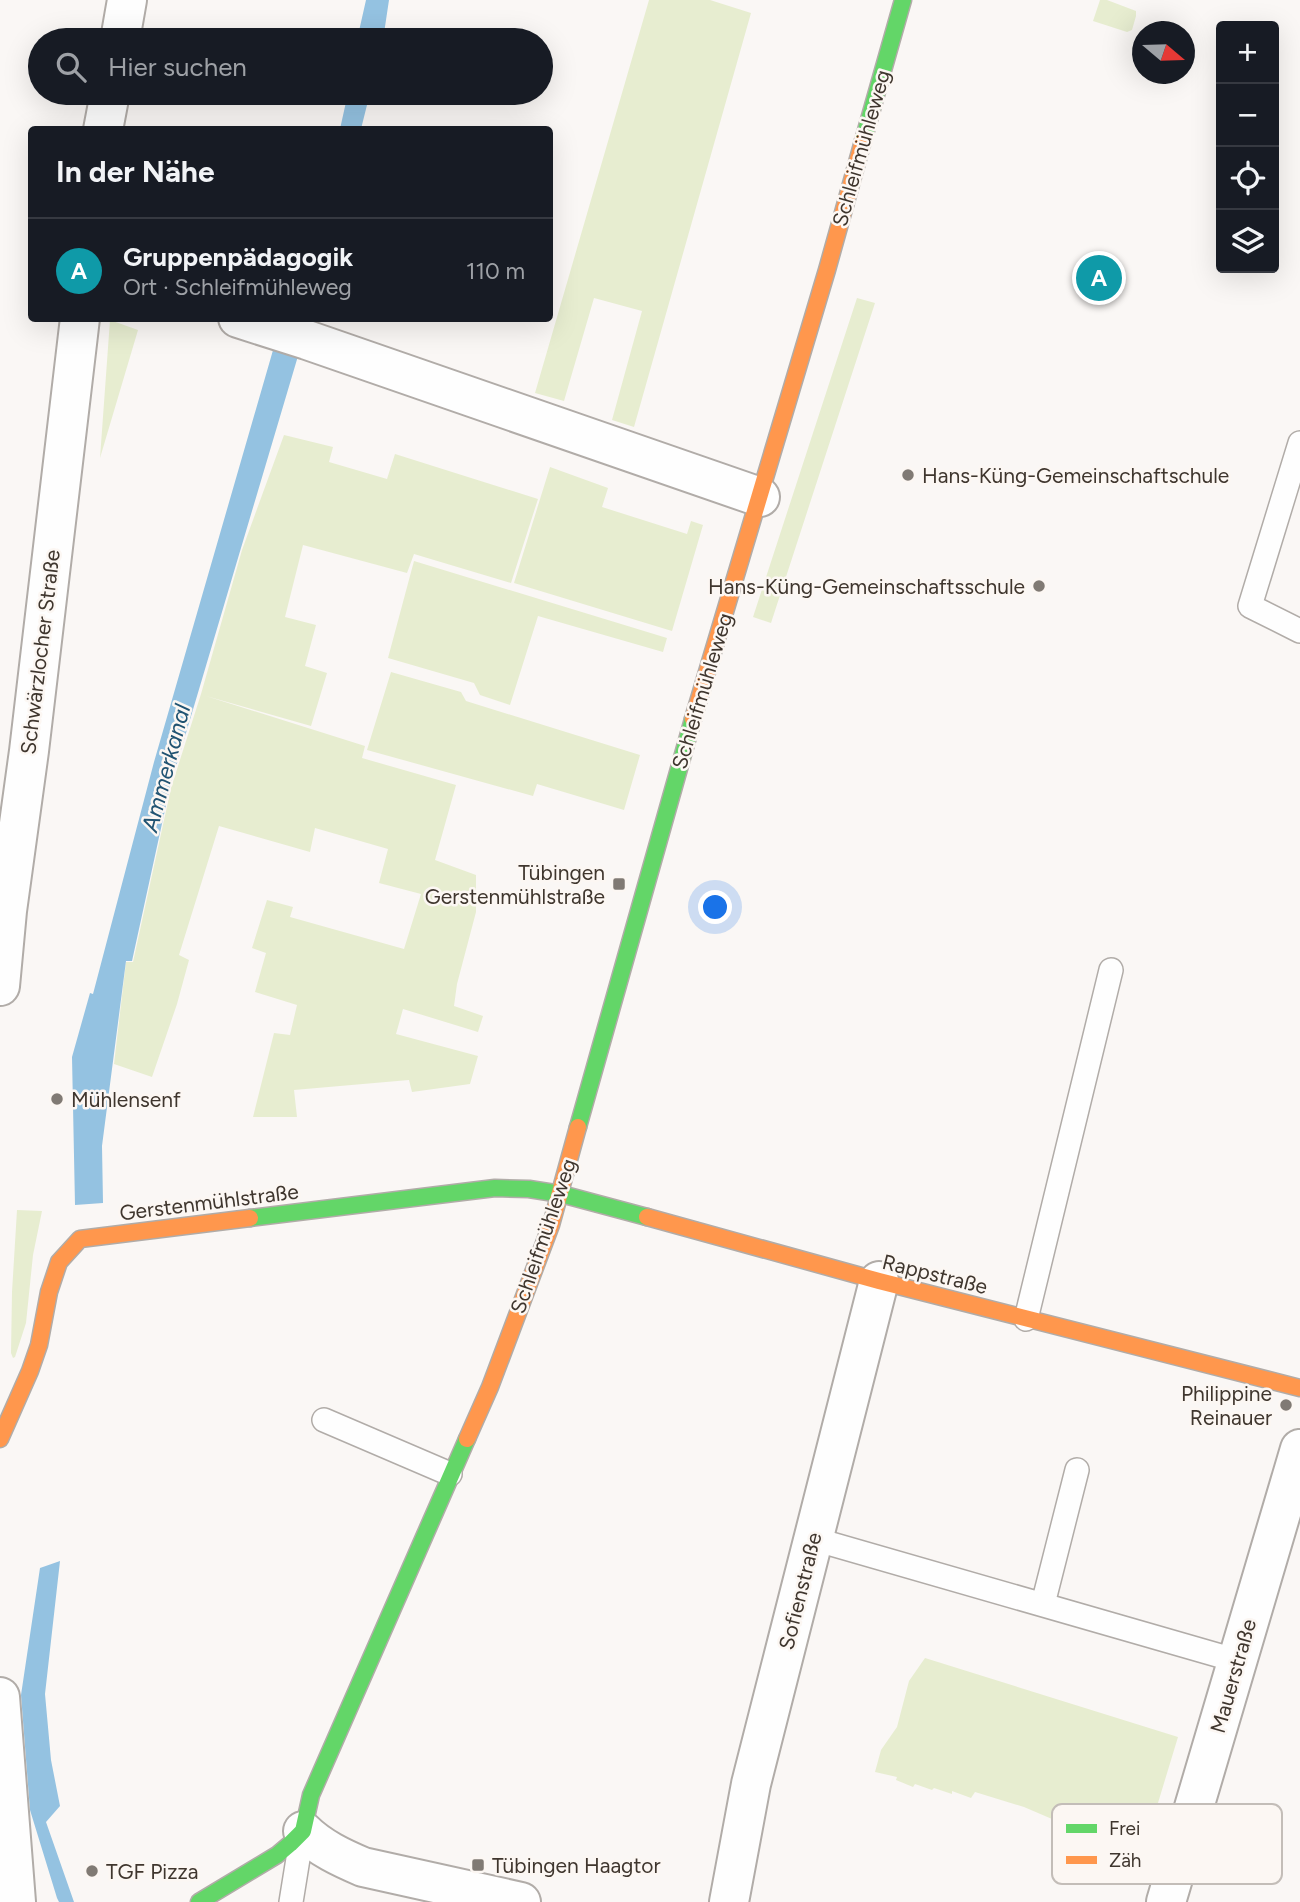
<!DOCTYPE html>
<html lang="de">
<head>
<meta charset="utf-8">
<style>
  body { margin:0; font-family:Figtree,sans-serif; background:#20242c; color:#f1f3f6 }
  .controls { position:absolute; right:21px; top:21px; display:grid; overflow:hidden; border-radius:7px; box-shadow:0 7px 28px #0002 }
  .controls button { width:63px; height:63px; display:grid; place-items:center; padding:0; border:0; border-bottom:2px solid #363941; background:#171b24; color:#f1f3f6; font:35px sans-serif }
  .compass { position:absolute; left:1132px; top:21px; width:63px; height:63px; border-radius:50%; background:#171b24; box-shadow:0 7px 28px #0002; rotate:109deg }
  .you { position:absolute; left:716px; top:908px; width:24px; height:24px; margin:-18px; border:5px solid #fff; border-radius:50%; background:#1a73e8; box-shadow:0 0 0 10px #1a73e833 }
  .badge { display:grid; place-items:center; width:46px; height:46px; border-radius:50%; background:#807a74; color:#fff; font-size:23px; font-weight:700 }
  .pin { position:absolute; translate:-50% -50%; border:4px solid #fff; box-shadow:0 2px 7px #0006 }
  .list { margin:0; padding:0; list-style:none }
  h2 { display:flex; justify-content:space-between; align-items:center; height:91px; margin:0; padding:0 28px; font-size:30px }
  h2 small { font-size:23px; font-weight:400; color:#9ea1a6 }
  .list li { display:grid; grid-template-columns:46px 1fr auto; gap:21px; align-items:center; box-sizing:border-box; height:105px; padding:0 28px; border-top:2px solid #363941 }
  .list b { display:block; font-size:26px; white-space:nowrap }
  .list p { margin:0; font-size:23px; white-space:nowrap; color:#9ea1a6 }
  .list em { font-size:23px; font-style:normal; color:#9ea1a6 }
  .icon { flex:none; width:38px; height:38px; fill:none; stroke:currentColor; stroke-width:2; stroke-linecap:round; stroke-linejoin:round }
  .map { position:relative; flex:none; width:1300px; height:1902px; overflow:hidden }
  .search { position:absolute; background:#171b24; box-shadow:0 7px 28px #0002; left:28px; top:28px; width:525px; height:77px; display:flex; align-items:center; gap:18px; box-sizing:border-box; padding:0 24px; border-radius:38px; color:#9ea1a6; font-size:26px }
  .panel { position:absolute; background:#171b24; box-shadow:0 7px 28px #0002; left:28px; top:126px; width:525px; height:196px; border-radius:7px }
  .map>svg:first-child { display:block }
  .green { fill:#e7edd0 }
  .water { fill:#94c2e1 }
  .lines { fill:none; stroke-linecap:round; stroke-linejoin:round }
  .lane-casing { stroke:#b1aca8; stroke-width:26 }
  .street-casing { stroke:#b1aca8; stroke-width:42 }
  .fast-casing { stroke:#b1aca8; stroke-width:19 }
  .slow-casing { stroke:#b1aca8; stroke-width:19 }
  .lane { stroke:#fefefe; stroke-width:23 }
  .street { stroke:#fefefe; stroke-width:38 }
  .fast { stroke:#63d668; stroke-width:16 }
  .slow { stroke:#ff974d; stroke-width:16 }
  .poi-dot { fill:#807a74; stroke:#fcf7f3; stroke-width:2.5 }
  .labels { text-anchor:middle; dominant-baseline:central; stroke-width:5; stroke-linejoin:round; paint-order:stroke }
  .street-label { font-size:21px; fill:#3f362e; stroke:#fcf7f3 }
  .poi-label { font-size:21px; fill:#3f362e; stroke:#fcf7f3; text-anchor:start }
  .water-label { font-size:23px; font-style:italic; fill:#205372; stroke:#fcf7f3 }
  .key { fill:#fcf7f3; stroke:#c3bdb8; stroke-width:2 }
  .key-label { font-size:19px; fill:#3f362e }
</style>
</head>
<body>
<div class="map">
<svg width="1300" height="1902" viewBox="0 0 1300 1902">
  <rect width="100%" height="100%" fill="#faf7f5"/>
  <!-- green -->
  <path class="green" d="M649,0H710L751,13L634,427L612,420L642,311L594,298L564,401L535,393Z
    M1100,0H1107L1136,11V16L1132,30L1127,32L1093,21Z
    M857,298L875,303L771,623L753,617Z
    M110,320L138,330L100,458Z
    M284,435L333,447L329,462L387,479L395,454L538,499L511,583L414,554L407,573L303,545L285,617L316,625L305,666L327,673L311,726L206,696L365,746L362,758L456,785L435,860L476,875V912L457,984L454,1006L483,1016L478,1032L403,1009L396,1034L478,1056L470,1084L412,1092L409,1080L294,1090L297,1117H253L274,1033L290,1035L297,1005L255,992L266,953L252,948L267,900L293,907L290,917L404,949L421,894L379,883L388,849L315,828L310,852L219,826L179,955L189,960L177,1004L152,1077L114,1064L126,962H133L171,788L201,694L242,550Z
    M550,467L608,488L602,507L687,534L691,521L703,525L672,631L514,583Z
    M414,561L667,638L663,652L538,616L510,705L480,695L474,683L388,658Z
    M391,672L461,692L466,701L640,755L624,810L537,784L533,796L367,750Z
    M17,1210L42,1211L33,1255L26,1323L15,1357L13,1358L11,1353L12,1292Z
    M925,1658L1178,1737L1144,1849L1066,1825L1024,1807L975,1792L971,1798L952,1791V1794L934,1788L932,1790L915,1784L913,1787L896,1780L897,1777L875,1772L881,1750L897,1727L909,1681Z"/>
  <!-- water -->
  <path class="water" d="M366,0H389L383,40H357Z
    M348,93H370L361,129H340Z
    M282,319H309L170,787L132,961H126L102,1146L103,1203L75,1205L72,1057L90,993L93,994L154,762Z
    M60,1561L45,1694L51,1760L60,1806L46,1822L74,1902H59L57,1898L30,1810L21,1695L40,1568Z"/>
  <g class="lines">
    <!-- lane casing -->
    <g class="lane-casing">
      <path id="lane" d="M1300,443L1250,606L1300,631
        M1026,1319L1111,970
        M324,1420L450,1474
        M814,1539L1238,1661
        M1043,1604L1077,1470
        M291,1902L302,1834"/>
    </g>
    <!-- street casing -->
    <g class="street-casing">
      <path id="street" d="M120,40L127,0
        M103,130L110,93
        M238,318L307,340L760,497
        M0,986L7,911L29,751L80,318
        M0,1697L16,1902
        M303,1831C320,1848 342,1858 363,1867L521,1902
        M729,1902L751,1784L879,1281
        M1166,1902L1300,1449"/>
    </g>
    <!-- fast casing -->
    <g class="fast-casing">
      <path id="fast" d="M863,141L903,0
        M578,1127L693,719
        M250,1218L495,1188L529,1189L561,1194L647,1217
        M199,1902L277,1855L290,1844L303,1831L311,1795L467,1439"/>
    </g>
    <!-- slow casing -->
    <g class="slow-casing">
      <path id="slow" d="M693,719L827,270L863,141
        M647,1217L879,1281L1300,1388
        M0,1439L30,1371L39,1345L49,1292L59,1262L80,1239L250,1218
        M467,1439L490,1387L551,1225L578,1127"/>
    </g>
    <!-- lane -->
    <use href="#lane" class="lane"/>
    <!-- street -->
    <use href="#street" class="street"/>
    <!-- fast -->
    <use href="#fast" class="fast"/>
    <!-- slow -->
    <use href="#slow" class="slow"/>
  </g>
  <!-- markers -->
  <g class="poi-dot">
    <circle cx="908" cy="475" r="7"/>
    <circle cx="1039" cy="586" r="7"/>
    <rect x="612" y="877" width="14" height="14" rx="3.5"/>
    <circle cx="57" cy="1099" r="7"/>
    <circle cx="1286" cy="1405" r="7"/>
    <rect x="471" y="1858" width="14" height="14" rx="3.5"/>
    <circle cx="92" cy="1871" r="7"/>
  </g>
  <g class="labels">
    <!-- street labels -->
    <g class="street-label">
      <text transform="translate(861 148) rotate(-74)">Schleifmühleweg</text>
      <text transform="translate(40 652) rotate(-83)">Schwärzlocher Straße</text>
      <text transform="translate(702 691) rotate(-73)">Schleifmühleweg</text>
      <text transform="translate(209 1202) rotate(-7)">Gerstenmühlstraße</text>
      <text transform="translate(543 1236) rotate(-71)">Schleifmühleweg</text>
      <text transform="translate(935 1274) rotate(14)">Rappstraße</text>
      <text transform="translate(800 1591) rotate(-76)">Sofienstraße</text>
      <text transform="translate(1233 1676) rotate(-74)">Mauerstraße</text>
    </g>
    <!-- poi labels -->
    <g class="poi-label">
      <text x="922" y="475">Hans-Küng-Gemeinschaftschule</text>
      <text x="1025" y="586" text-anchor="end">Hans-Küng-Gemeinschaftsschule</text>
      <text x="605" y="872" text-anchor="end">Tübingen<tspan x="605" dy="24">Gerstenmühlstraße</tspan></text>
      <text x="71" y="1099">Mühlensenf</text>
      <text x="1272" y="1393" text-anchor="end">Philippine<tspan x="1272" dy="24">Reinauer</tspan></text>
      <text x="492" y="1865">Tübingen Haagtor</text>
      <text x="106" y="1871">TGF Pizza</text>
    </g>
    <!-- water labels -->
    <g class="water-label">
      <text transform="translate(166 768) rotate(-75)">Ammerkanal</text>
    </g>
  </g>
  <!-- legend -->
  <rect x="1052" y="1804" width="230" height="80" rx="10" class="key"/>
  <rect x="1066" y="1824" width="31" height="9" fill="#63d668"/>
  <rect x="1066" y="1856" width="31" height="8" fill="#ff974d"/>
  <g class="key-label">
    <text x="1109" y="1835">Frei</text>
    <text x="1109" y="1867">Zäh</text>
  </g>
</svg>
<div class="controls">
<button>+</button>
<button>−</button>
<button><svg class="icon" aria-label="locate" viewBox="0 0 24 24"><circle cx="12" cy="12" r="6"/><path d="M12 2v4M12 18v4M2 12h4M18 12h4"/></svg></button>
<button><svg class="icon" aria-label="layers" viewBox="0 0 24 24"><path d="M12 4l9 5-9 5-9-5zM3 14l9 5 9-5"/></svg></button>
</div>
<svg class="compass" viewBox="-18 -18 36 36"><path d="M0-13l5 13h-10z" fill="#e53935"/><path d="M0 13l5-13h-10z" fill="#9ea1a6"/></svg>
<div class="you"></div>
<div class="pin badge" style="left:1099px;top:278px;background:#0f9aa8">A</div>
<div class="search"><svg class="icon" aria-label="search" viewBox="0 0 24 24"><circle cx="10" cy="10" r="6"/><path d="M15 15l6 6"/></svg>Hier suchen</div>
<section class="panel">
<h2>In der Nähe<small></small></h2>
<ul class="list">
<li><span class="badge" style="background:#0f9aa8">A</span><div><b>Gruppenpädagogik</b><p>Ort · Schleifmühleweg</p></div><em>110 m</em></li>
</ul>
</section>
</div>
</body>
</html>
